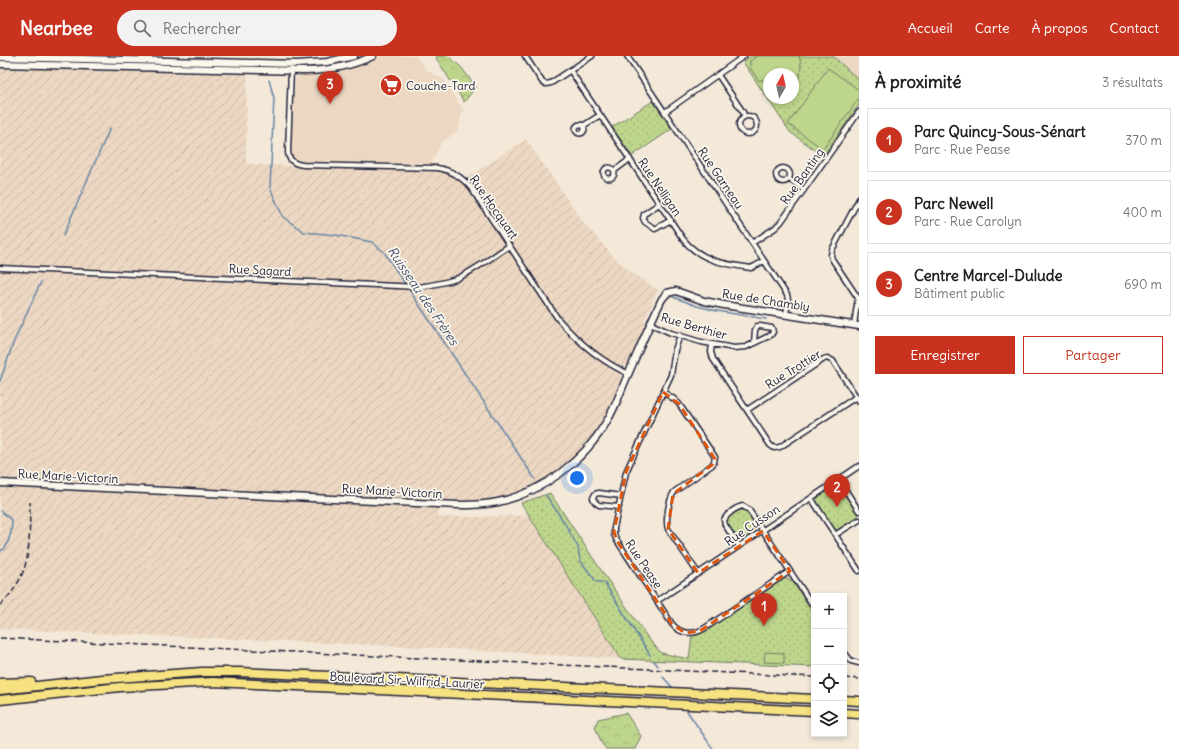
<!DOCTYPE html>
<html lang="fr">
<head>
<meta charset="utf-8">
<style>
  body { margin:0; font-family:Delius,sans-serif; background:#f2f2f2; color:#222 }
  .controls { position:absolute; right:12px; bottom:12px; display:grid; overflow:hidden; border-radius:0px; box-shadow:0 2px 6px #0003 }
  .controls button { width:36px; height:36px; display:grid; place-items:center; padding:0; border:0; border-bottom:1px solid #e0e0e0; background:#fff; color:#222; font:20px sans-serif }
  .compass { position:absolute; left:763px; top:12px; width:36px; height:36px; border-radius:50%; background:#fff; box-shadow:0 2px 6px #0003; rotate:8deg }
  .you { position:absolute; left:577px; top:422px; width:14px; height:14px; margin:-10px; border:3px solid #fff; border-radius:50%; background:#1a73e8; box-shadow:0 0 0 6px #1a73e833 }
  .badge { display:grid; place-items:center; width:26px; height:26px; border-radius:50%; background:#c8321e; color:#fff; font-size:13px; font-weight:700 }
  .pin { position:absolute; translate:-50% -33px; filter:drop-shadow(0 1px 2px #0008) }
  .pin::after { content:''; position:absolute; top:21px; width:14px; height:12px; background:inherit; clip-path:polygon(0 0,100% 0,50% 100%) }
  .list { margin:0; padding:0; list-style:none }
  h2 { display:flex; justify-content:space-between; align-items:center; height:52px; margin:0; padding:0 16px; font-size:17px }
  h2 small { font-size:13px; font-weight:400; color:#767676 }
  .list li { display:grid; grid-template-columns:26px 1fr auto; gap:12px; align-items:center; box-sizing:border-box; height:64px; margin:0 8px 8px; padding:0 8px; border:1px solid #e0e0e0; border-radius:0px }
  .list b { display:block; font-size:15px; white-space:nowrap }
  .list p { margin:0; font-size:13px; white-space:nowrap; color:#767676 }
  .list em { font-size:13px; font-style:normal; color:#767676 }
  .actions { display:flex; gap:8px; padding:12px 16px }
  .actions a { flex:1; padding:9px 0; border:1px solid #c8321e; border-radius:0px; text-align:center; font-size:14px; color:#c8321e }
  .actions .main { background:#c8321e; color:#fff }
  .icon { flex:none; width:22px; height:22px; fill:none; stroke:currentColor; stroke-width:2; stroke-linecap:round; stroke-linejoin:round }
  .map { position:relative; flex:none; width:859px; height:693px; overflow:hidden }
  header { display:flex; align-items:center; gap:24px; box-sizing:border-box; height:56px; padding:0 20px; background:#c8321e; color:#fff }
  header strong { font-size:19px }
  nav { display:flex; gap:22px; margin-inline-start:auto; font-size:14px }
  .search { width:280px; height:36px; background:#f2f2f2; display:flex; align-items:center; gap:10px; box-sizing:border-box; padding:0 14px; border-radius:22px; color:#767676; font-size:15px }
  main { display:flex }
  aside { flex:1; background:#fff }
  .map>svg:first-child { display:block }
  .built { fill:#ecd8c2 }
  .industrial { fill:url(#industrial-furrows) }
  .green { fill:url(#green-dots); stroke:#707c64; fill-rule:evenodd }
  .forest { fill:url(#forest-crowns); stroke:#707c64 }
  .pitch { fill:#bed58c; stroke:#707c64 }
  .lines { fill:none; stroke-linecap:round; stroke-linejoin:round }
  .stream { stroke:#6584a7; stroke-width:1.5 }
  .street-casing { stroke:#22223b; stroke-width:7 }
  .secondary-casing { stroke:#22223b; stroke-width:9 }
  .highway-casing { stroke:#22223b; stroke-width:11 }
  .street { stroke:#fbf7ec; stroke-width:4 }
  .secondary { stroke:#fbf7ec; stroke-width:6 }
  .highway { stroke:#f7e281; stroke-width:8 }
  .rail { stroke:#22223b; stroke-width:1.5; stroke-dasharray:6 3; stroke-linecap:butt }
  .marked { fill:none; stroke:#de560e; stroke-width:3; stroke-dasharray:8 5; stroke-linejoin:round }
  .labels { text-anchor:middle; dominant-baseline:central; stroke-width:3.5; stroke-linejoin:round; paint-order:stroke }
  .poi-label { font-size:12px; fill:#22223b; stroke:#fbf7ec; text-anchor:start }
  .street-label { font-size:12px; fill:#22223b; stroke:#fbf7ec }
  .water-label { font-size:13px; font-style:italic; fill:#445371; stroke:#fbf7ec }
</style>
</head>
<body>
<header>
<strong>Nearbee</strong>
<div class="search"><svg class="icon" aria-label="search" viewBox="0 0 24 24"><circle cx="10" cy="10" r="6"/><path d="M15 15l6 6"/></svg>Rechercher</div>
<nav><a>Accueil</a><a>Carte</a><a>À propos</a><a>Contact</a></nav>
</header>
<main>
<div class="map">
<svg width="859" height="693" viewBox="0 0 859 693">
  <defs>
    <pattern id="industrial-furrows" width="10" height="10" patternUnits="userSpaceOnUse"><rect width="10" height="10" fill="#ecd8c2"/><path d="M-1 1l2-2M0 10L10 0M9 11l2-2" fill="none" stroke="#cab9a8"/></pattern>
    <pattern id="green-dots" width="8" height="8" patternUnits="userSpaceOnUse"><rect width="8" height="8" fill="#bed58c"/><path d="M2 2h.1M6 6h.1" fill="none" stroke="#a3b77a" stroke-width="1.8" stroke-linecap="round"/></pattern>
    <pattern id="forest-crowns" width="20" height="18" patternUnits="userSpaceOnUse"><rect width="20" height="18" fill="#bed58c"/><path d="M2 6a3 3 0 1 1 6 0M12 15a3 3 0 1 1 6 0" fill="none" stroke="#a3b77a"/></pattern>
  </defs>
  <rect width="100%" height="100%" fill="#f4e9d9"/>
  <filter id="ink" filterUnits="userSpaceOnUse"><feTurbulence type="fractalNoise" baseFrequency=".025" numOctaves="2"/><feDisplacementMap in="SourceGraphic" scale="8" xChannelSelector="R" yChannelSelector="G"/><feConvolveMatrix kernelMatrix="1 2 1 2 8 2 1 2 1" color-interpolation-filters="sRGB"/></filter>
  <g filter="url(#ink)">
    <!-- built -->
    <path class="built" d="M381,0H416L426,14L443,23L463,53L458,75L441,87L431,108L302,105L295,102L292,98L291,94L295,26L296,22L301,19L319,18L343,14L363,8Z
      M833,0H859V23L850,16Z"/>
    <!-- industrial -->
    <path class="industrial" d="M0,12L247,18L246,108L438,116L450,119L461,126L526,83L583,166L614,201L627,213L658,234L644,266V269L646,270L630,305L628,309L625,310L616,307L613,313L620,319L621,324L608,355L596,375L578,397L565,409L545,423L525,433L504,441L482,445L438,444L437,461H479L529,459L621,603L417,591L0,573Z"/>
    <!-- green -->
    <path class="green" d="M751,0H833L850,16L859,23V49L823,100L790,76L743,6ZM769,18H793V42H769Z
      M653,45L672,73L632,100L612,71Z
      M838,429L857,456L858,459L856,462L837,474L834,472L816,445L817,442L835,430Z
      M550,437L605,520L648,582L661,597L689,603L692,579H698L707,574L784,523H789L792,525L814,558V611L621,603L521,447Z
      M739,454C748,453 753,464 756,471L754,476L742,484L737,482L727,467V463L729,461Z"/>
    <!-- forest -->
    <path class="forest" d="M437,0H448L461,11L476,31L464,46L436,2Z
      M626,657L641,680L635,693H606L602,688L595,671L598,663Z"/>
    <!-- pitch -->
    <path class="pitch" d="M757,0H799C803,12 800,22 794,33L793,34V18H769V32L762,23L759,25L750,12V5Z
      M828,12L859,34V42L823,93L788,68Z
      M765,596L784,597V607L764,606Z"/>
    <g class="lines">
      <!-- stream -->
      <path class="stream" d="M269,24L274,42L270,132L283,161L304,176L336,179L372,186L384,196L535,423
        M63,180L110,72
        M673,241L697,250L717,255L766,263
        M0,325L14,285L41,226
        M546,439L564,466L578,491L580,504L595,524L597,526H604L650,599
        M0,495L4,493C8,489 14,470 11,464C9,461 4,458 1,455
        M654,605L658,610
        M663,621L672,631
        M687,655L713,693"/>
      <!-- street casing -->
      <g class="street-casing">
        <path id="street" d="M525,0L543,27L546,28L551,27L592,0
          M627,0L787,239L788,244L786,259
          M291,13L288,95C288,104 294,108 303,109L437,112C451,114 462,121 471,132L558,263C578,286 602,306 629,318
          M570,14L683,183C700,205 725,208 751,212L755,210L764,205
          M718,19L743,56L744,60
          M665,56L744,0
          M739 69a9 9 0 1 1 18 0a9 9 0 1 1-18 0Z
          M575.5 73a4.5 4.5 0 1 1 9 0a4.5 4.5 0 1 1-9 0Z
          M583,70L600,59
          M776 119a7 7 0 1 1 14 0a7 7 0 1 1-14 0Z
          M603.5 117a5.5 5.5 0 1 1 11 0a5.5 5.5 0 1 1-11 0Z
          M614,115L630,103
          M789,123L804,134
          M659,148L644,158L643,162L645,166L655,173L671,164
          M752,187L775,172L781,166L859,56
          M0,212L419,231C432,229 444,227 456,223C475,214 492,201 509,190
          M858,242L832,203L831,199L832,194L859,143
          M651,268L671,277L701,286L734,292L746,291L771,279L773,276L772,272L760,270H757L755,274L754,287
          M854,269L858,242H859
          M680,279L675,294L671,319L626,416L614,472V478L616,483L672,568C681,579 694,579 705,572L790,515
          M712,288L711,296L713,303L770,389L774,392L780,391L856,341
          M663,336L674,343L679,348L715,401L714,406L712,409L674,436C669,444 665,464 668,473L698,517
          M747,354L824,303L827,302L833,305L859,345
          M839,424L859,455
          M811,442L859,515
          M619,451L599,449L595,446L593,442L595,438L599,437L621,440
          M835,479L859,464
          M739,490L725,469L724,464C727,458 736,451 743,450L749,454L814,551
          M657,545L859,410
          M844,596L851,605L859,607"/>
      </g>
      <!-- secondary casing -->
      <g class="secondary-casing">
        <path id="secondary" d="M0,1L297,8L327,6L354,0
          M0,8L304,15C328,15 351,10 373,0
          M0,427L458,449C471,449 485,449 498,446C543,436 584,405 607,365C615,352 620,337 626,323C638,296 649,269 662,243L667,237L676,235L704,245L724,249L859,270"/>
      </g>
      <!-- highway casing -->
      <g class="highway-casing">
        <path id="highway" d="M0,627L31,626
          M0,634L102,623L145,620L202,616H239L376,622L814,643
          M0,644L120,631L213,626L814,655
          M844,644L859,645
          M844,657L859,658"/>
      </g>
      <!-- street -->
      <use href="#street" class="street"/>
      <!-- secondary -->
      <use href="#secondary" class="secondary"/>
      <!-- highway -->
      <use href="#highway" class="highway"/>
      <!-- rail -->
      <path class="rail" d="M0,549C33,518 29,488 30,446
        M0,582L814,621
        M844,622L859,623"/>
    </g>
  </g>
  <!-- marked area -->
  <path class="marked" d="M663,336L679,348L715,403L712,409L673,438L668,473L698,517L763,475L790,515L700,575L685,577L672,568L617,485L614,476L626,416Z"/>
  <!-- icons -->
  <defs>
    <g id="supermarket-disc" transform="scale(1.15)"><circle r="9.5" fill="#c8321e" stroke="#fbf7ec"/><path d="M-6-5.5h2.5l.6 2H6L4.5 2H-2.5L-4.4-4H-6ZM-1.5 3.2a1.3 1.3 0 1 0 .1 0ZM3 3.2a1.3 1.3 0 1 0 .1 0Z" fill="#fff"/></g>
  </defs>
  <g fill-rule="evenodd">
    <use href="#supermarket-disc" x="391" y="29"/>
  </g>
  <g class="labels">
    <!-- poi labels -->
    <g class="poi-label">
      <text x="406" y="29">Couche-Tard</text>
    </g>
    <!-- street labels -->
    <g class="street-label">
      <text transform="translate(802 120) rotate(-55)">Rue Banting</text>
      <text transform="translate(721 122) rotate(56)">Rue Garneau</text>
      <text transform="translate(660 131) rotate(56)">Rue Nelligan</text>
      <text transform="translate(494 151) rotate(55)">Rue Hocquart</text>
      <text transform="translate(260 214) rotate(3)">Rue Sagard</text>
      <text transform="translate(766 244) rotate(9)">Rue de Chambly</text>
      <text transform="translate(694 270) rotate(16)">Rue Berthier</text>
      <text transform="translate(793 313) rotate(-32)">Rue Trottier</text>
      <text transform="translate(68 420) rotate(3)">Rue Marie-Victorin</text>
      <text transform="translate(392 435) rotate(3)">Rue Marie-Victorin</text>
      <text transform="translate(752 469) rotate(-34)">Rue Cusson</text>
      <text transform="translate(644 508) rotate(56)">Rue Pease</text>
      <text transform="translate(407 624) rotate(3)">Boulevard Sir-Wilfrid-Laurier</text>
    </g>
    <!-- water labels -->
    <g class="water-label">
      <text transform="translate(423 240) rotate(56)">Ruisseau des Frères</text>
    </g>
  </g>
</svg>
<div class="controls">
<button>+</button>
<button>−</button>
<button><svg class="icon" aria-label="locate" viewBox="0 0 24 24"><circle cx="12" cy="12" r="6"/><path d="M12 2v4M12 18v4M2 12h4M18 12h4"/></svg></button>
<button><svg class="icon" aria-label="layers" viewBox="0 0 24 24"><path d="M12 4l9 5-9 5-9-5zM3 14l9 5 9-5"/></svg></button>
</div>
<svg class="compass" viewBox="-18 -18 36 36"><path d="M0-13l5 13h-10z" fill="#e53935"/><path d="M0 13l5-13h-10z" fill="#767676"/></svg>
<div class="you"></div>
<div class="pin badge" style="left:764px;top:570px">1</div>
<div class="pin badge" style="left:837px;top:451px">2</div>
<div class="pin badge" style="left:330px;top:48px">3</div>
</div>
<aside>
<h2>À proximité<small>3 résultats</small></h2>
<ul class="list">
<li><span class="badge">1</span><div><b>Parc Quincy-Sous-Sénart</b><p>Parc · Rue Pease</p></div><em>370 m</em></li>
<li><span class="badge">2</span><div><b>Parc Newell</b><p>Parc · Rue Carolyn</p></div><em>400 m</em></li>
<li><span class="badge">3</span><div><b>Centre Marcel-Dulude</b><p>Bâtiment public</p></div><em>690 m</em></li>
</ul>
<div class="actions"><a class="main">Enregistrer</a><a>Partager</a></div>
</aside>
</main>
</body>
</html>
